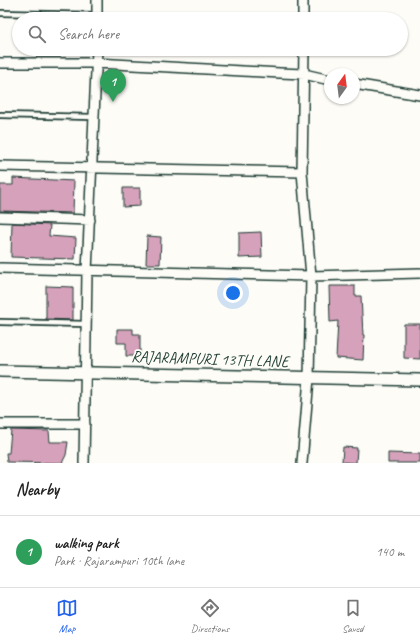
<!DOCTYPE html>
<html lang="en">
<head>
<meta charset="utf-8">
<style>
  body { margin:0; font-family:Caveat,sans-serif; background:#f2f2f2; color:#222 }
  .compass { position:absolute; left:324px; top:68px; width:36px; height:36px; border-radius:50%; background:#fff; box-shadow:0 1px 3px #0004; rotate:14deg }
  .you { position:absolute; left:233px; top:293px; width:14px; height:14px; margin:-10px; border:3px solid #fff; border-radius:50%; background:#1a73e8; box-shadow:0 0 0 6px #1a73e833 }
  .badge { display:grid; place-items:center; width:26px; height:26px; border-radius:50%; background:#2563eb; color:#fff; font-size:13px; font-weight:700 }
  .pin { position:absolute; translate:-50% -33px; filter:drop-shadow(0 1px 2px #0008) }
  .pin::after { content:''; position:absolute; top:21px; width:14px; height:12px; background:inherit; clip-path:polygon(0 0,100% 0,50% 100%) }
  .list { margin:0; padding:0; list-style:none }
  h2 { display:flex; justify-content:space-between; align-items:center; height:52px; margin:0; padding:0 16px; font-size:17px }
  h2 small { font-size:13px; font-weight:400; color:#767676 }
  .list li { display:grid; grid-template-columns:26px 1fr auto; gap:12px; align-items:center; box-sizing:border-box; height:72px; padding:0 16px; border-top:1px solid #e0e0e0 }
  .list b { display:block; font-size:15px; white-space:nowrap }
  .list p { margin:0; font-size:13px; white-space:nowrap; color:#767676 }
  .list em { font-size:13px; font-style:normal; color:#767676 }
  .icon { flex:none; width:22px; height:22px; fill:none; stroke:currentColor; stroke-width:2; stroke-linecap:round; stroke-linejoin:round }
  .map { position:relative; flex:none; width:420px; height:463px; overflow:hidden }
  .search { position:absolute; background:#fff; box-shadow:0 1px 3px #0004; left:12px; right:12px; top:12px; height:44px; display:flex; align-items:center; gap:10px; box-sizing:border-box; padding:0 14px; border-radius:22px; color:#767676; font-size:15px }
  .sheet { height:124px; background:#fff }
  nav { display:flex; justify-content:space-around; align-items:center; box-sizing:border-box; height:56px; border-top:1px solid #e0e0e0; background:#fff; font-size:11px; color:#767676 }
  nav a { display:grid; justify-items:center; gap:2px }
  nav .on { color:#2563eb }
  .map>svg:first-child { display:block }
  .building { fill:#d6a1bb; stroke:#1f3d34 }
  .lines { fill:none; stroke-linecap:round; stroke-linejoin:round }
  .service-casing { stroke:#1f3d34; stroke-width:8 }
  .minor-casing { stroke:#1f3d34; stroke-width:12 }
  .tertiary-casing { stroke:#1f3d34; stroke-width:14 }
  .service { stroke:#fdfcf7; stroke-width:4.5 }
  .minor { stroke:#fdfcf7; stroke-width:9 }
  .tertiary { stroke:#fdfcf7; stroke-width:11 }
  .labels { text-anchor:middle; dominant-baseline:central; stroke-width:3.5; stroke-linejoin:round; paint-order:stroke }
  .street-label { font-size:16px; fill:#1f3d34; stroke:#fdfcf7 }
</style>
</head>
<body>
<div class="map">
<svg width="420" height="463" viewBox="0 0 420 463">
  <rect width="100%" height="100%" fill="#fdfcf7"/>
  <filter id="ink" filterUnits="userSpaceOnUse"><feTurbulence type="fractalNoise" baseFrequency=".025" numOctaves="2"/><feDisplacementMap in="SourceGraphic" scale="8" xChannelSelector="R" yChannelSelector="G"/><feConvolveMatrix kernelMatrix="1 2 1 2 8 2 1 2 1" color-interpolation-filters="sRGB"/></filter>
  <g filter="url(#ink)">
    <!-- building -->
    <path class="building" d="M13,178L74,181L73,213L0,211V185H13Z
      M123,188H140V206L123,207Z
      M12,223L50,225L49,236L76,238L75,259L11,257Z
      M261,232L262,257L239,258V233Z
      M147,236L161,237L160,264H146Z
      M46,286L73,287V320L46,319Z
      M329,286H355V296H361L363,335H364L363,360L336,358L338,321L330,322Z
      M404,324H420V359L404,358Z
      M117,329H133V334H140V356H126V343H117Z
      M11,430L49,431L50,442H68L66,455L62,463L7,462L6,453H9Z
      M343,447L357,448L356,463L342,462Z
      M388,453L420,454V463H388Z"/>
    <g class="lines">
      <!-- service casing -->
      <g class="service-casing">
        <path id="service" d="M0,13L97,15
          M0,115L93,117
          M0,322L86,324"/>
      </g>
      <!-- minor casing -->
      <g class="minor-casing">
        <path id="minor" d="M303,0V19
          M97,19V0
          M0,63H96L280,73L304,74L330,80
          M354,84L420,95
          M0,166L302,172
          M0,217L90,220
          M0,268L311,276L420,273
          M0,424H85
          M84,463L87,272L97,49
          M302,463L309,378L311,276L302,172L304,49"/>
      </g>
      <!-- tertiary casing -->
      <g class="tertiary-casing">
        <path id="tertiary" d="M0,371L420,380"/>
      </g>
      <!-- service -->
      <use href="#service" class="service"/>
      <!-- minor -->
      <use href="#minor" class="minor"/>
      <!-- tertiary -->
      <use href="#tertiary" class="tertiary"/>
    </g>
  </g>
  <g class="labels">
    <!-- street labels -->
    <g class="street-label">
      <text transform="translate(210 359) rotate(2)">RAJARAMPURI 13TH LANE</text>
    </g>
  </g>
</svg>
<svg class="compass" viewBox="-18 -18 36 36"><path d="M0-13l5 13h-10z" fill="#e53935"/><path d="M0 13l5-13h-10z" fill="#767676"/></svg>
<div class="you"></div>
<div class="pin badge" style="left:113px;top:102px;background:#2e9e5b">1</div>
<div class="search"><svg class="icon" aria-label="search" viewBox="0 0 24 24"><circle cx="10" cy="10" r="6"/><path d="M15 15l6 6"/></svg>Search here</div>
</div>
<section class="sheet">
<h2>Nearby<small></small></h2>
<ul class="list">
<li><span class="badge" style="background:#2e9e5b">1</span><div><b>walking park</b><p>Park · Rajarampuri 10th lane</p></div><em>140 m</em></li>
</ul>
</section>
<nav>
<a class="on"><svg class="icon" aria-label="map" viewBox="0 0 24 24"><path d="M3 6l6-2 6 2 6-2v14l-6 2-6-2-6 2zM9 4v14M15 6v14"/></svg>Map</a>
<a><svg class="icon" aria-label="directions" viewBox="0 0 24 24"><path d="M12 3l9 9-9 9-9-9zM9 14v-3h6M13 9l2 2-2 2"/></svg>Directions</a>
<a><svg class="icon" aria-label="saved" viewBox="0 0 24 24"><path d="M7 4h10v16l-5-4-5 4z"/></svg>Saved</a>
</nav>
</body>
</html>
